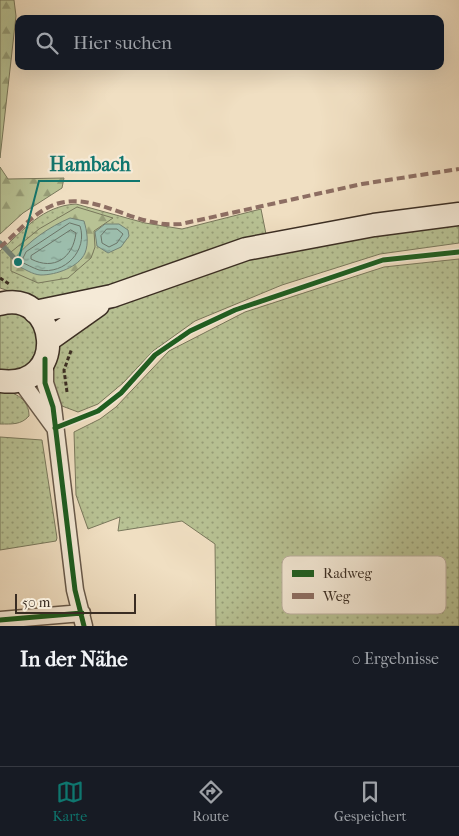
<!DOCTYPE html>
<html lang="de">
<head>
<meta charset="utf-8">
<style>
  body { margin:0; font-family:"IM FELL French Canon",serif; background:#20242c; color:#f1f3f6 }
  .scale { position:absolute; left:15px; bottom:12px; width:121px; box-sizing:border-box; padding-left:5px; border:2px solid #3a2d23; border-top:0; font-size:14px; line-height:18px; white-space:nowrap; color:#3a2d23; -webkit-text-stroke:4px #f5ead7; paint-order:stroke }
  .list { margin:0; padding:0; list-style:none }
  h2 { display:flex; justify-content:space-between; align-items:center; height:65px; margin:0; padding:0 20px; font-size:21px }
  h2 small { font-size:16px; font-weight:400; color:#9ea1a6 }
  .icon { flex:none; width:28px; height:28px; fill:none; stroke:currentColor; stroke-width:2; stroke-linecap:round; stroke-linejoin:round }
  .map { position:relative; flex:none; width:459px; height:626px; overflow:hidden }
  .search { position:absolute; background:#171b24; box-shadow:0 5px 20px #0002; left:15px; right:15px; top:15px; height:55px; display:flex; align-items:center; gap:12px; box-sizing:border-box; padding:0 18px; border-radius:10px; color:#9ea1a6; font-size:19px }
  .sheet { height:140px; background:#171b24 }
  nav { display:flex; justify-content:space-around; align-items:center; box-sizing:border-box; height:70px; border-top:1px solid #363941; background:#171b24; font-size:14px; color:#9ea1a6 }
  nav a { display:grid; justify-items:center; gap:2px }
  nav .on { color:#0f766e }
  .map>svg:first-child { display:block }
  .grass { fill:url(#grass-dots); stroke:#79785c }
  .forest { fill:url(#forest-firs); stroke:#79785c }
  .water { fill:url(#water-ripples); stroke:#758375 }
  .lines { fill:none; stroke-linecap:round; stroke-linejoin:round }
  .shore { stroke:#6b7568; stroke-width:1 }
  .stream { stroke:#758375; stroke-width:5 }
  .street-casing { stroke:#685a4b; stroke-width:19 }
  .secondary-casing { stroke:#3a2d23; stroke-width:25 }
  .path { stroke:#3a2d23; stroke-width:3; stroke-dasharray:4 2.5; stroke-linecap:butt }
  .street { stroke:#f5ead7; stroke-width:16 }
  .secondary { stroke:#f5ead7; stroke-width:22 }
  .quiet { stroke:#8d6e63; stroke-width:4; stroke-dasharray:8 4; stroke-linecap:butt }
  .cycleway-casing { stroke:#f5ead7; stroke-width:8 }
  .cycleway { stroke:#1b5e20; stroke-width:5 }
  .key { fill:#f5ead7; stroke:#bdb1a1; stroke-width:1 }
  .key-label { font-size:14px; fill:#3a2d23 }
  .leader { fill:none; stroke:#0f766e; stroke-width:2 }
  .callout-dot { fill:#0f766e; stroke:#f5ead7; stroke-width:2 }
  .callout-label { font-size:20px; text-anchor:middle; font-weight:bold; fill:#0f766e; stroke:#f5ead7; stroke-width:4.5; stroke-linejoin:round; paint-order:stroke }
</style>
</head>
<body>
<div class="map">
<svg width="459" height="626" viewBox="0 0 459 626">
  <defs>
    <pattern id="grass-dots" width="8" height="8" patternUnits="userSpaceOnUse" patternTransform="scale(1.25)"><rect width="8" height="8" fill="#b8c294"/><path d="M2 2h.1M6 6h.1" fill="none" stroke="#979e78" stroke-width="1.8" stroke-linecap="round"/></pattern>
    <pattern id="forest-firs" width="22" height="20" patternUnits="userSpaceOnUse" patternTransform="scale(1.25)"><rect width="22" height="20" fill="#b8c294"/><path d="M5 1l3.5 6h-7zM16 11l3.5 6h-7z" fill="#979e78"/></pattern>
    <pattern id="water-ripples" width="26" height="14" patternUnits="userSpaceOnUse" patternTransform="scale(1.25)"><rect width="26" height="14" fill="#9cbdac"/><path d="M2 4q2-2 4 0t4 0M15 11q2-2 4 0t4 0" fill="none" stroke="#809a8c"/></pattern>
  </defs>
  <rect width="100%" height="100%" fill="#f0dfc2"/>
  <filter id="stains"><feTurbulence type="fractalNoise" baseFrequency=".004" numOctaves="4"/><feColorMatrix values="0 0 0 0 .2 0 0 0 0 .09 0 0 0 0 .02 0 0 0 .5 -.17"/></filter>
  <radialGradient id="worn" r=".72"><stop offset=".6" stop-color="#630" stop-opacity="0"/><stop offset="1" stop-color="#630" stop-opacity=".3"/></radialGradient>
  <!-- grass -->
  <path class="grass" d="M76,204L145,223L182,229L261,209L266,234L196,255L75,298L49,304L0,288V251C24,230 42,206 76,204Z
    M459,220V243L380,254L282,285L195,321L153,351L123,383L98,404L78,412L62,406L52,389L51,369L61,341L72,330L108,310L216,269L293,247Z
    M459,259V626H216L215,544L182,521L118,531L120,517L88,529L76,495L74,432L100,419L116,407L169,351L245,312L384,267Z
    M0,311L29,316L41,343L26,368L0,371Z
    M0,389C16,393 29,399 29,416C21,425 12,424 0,424Z
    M0,437L42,440L57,538L56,541L0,550Z"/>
  <!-- forest -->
  <path class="forest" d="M0,0H14L16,16L0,158Z
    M0,167L8,179L64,178L62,188L23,213L0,234Z
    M77,207L113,218L94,231L95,247L91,258L68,278L38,283L11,271V252L39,229Z"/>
  <!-- water -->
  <path class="water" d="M70,218L84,221C87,231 89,243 85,253C79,267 56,275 41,275C33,275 23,268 16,265L15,258C29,241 49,227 70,218Z
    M105,224H119L128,230L129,236L121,247L108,253L97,246L95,232Z"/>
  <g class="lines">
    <!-- shore -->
    <path class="shore" d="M70,223L80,226C88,250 65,275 39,270C33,268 26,264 21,262L26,252Z
      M107,229H117L123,234L117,243L109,247L102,243L101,236Z
      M71,230L76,233C73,258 54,271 31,259V256Z"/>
    <!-- stream -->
    <path class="stream" d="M0,243L18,262L16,265"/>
    <!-- street casing -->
    <g class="street-casing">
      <path id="street" d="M45,359V383L53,407L75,590L84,626
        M20,380L55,428
        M0,620L82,613"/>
    </g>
    <!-- secondary casing -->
    <g class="secondary-casing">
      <path id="secondary" d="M0,304C58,288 70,390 0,381
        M35,312L112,296L246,249L374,225L459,214
        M50,339L98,305"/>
    </g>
    <!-- path -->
    <path class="path" d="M0,278L9,284
      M67,392L64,370L72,348"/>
    <!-- street -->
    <use href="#street" class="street"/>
    <!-- secondary -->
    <use href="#secondary" class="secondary"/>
    <!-- quiet -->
    <path class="quiet" d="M0,247C15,235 30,217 47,208C84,188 121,218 158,223C165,225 173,224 181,224L362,184L459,169"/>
    <!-- cycleway casing -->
    <g class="cycleway-casing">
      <path id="cycleway" d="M45,359V383L53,407L75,590L84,626
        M55,428L98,411L121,393L155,355L190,331L235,310L383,260L459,252
        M0,620L82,613"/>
    </g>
    <!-- cycleway -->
    <use href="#cycleway" class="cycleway"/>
  </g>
  <!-- legend -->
  <rect x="282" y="556" width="164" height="58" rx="8" class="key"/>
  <rect x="292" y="570" width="22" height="7" fill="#1b5e20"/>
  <rect x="292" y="593" width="22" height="6" fill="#8d6e63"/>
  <g class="key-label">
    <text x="323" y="578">Radweg</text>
    <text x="323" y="601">Weg</text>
  </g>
  <!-- callouts -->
  <path class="leader" d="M18 262L39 181H140"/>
  <circle class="callout-dot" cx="18" cy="262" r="5"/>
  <g class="callout-label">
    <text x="90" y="171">Hambach</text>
  </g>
  <rect width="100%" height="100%" filter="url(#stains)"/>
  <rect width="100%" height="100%" fill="url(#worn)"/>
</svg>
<div class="scale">50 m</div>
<div class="search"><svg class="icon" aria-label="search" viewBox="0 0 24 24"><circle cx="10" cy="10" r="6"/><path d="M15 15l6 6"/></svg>Hier suchen</div>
</div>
<section class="sheet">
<h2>In der Nähe<small>0 Ergebnisse</small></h2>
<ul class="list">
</ul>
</section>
<nav>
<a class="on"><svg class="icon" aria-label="map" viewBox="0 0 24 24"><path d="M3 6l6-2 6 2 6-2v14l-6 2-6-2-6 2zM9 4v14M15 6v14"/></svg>Karte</a>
<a><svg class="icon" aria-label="directions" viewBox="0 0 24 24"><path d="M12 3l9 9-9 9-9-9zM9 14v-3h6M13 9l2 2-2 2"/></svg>Route</a>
<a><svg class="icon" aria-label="saved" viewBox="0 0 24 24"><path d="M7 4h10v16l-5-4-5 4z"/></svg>Gespeichert</a>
</nav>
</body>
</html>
